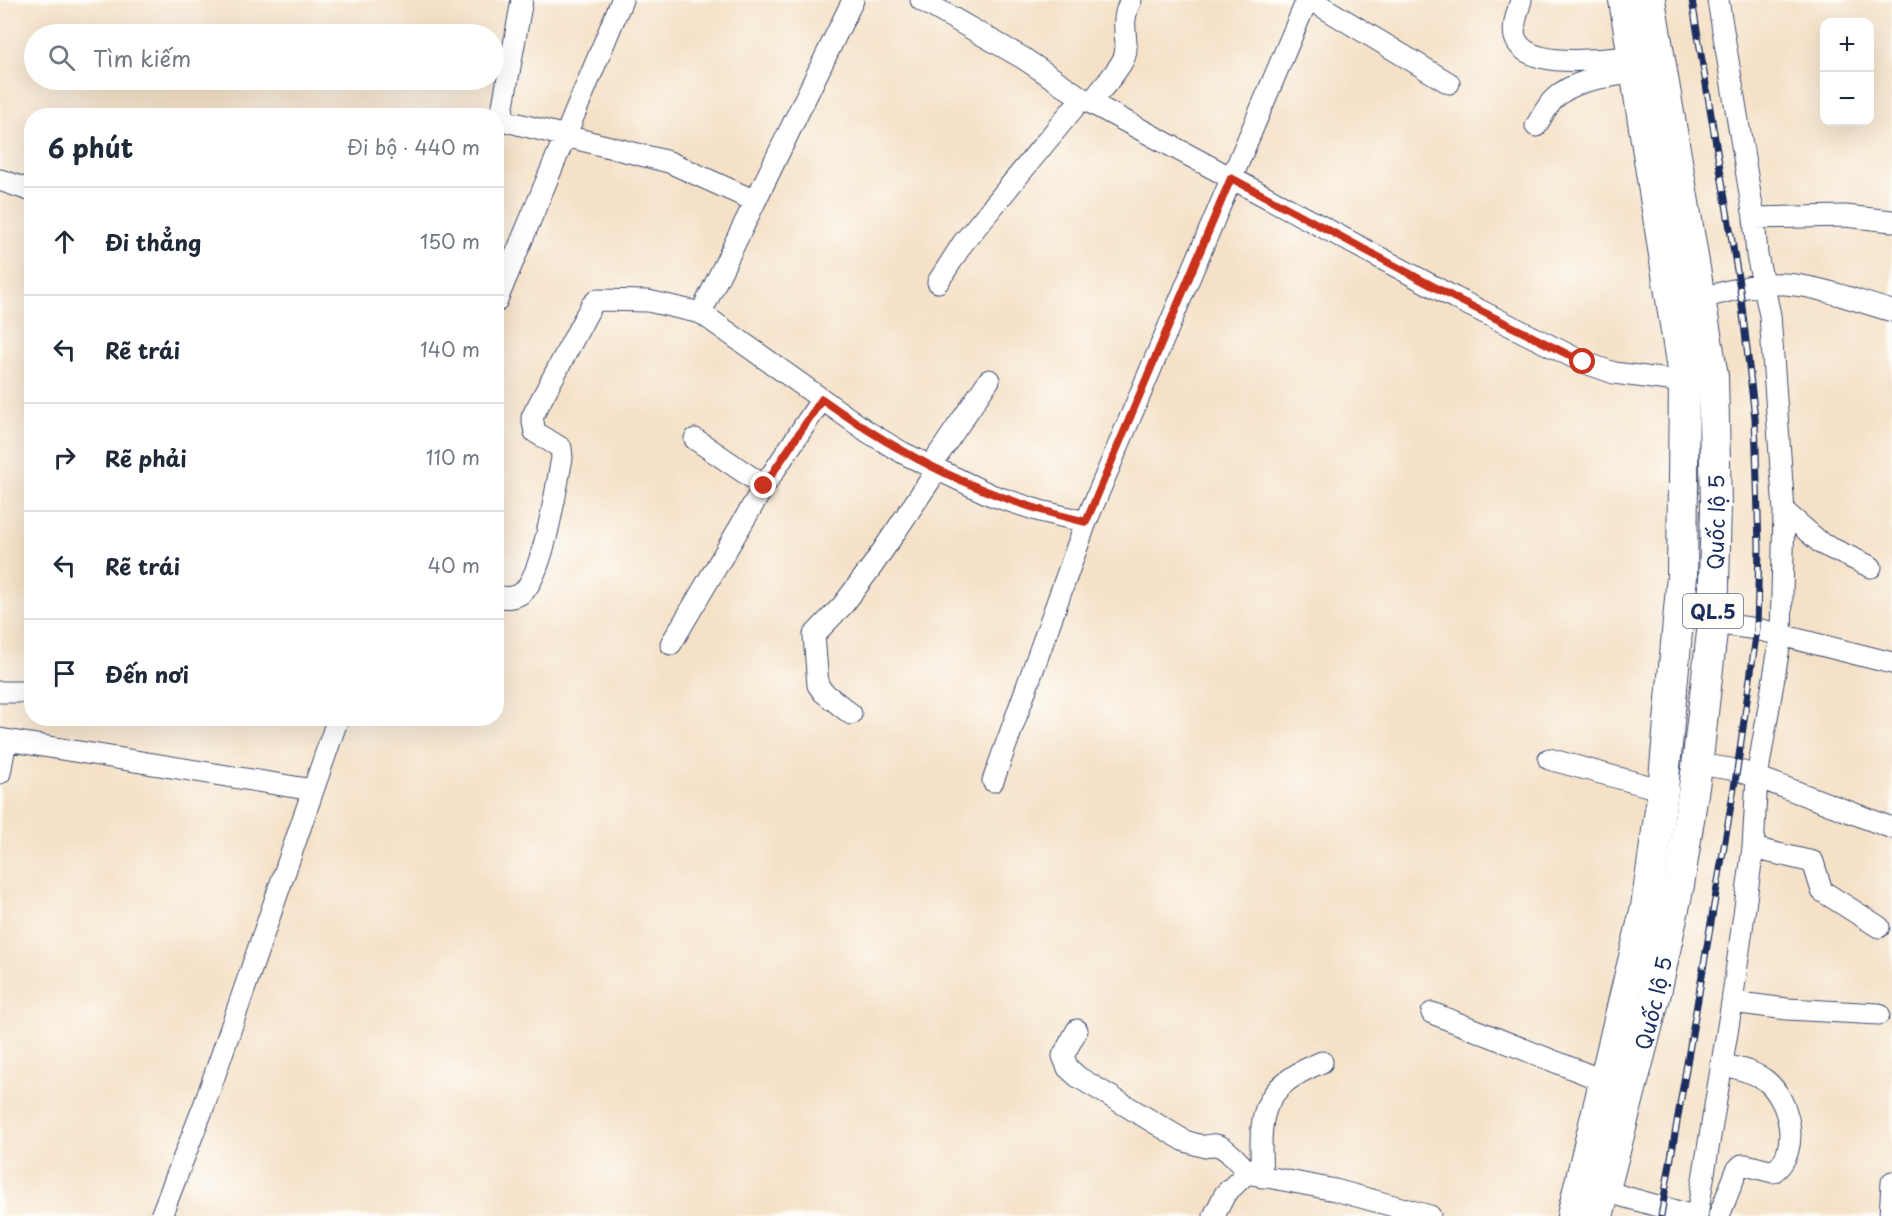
<!DOCTYPE html>
<html lang="vi">
<head>
<meta charset="utf-8">
<style>
  body { margin:0; font-family:"Playpen Sans",sans-serif; background:#f2f2f3; color:#1f2937 }
  .controls { position:absolute; right:18px; top:18px; display:grid; overflow:hidden; border-radius:12px; box-shadow:0 6px 24px #0002 }
  .controls button { width:54px; height:54px; display:grid; place-items:center; padding:0; border:0; border-bottom:2px solid #e0e1e3; background:#fff; color:#1f2937; font:30px sans-serif }
  .stop { position:absolute; width:18px; height:18px; margin:-14px; border:4px solid #c8321e; border-radius:50%; background:#fff }
  .stop.end { background:#c8321e; border-color:#fff; box-shadow:0 2px 6px #0008 }
  .list { margin:0; padding:0; list-style:none }
  h2 { display:flex; justify-content:space-between; align-items:center; height:78px; margin:0; padding:0 24px; font-size:26px }
  h2 small { font-size:20px; font-weight:400; color:#747a83 }
  .list li { display:grid; grid-template-columns:39px 1fr auto; gap:18px; align-items:center; box-sizing:border-box; height:108px; padding:0 24px; border-top:2px solid #e0e1e3 }
  .list b { display:block; font-size:22px; white-space:nowrap }
  .list em { font-size:20px; font-style:normal; color:#747a83 }
  .icon { flex:none; width:33px; height:33px; fill:none; stroke:currentColor; stroke-width:2; stroke-linecap:round; stroke-linejoin:round }
  .map { position:relative; flex:none; width:1892px; height:1216px; overflow:hidden }
  .search { position:absolute; background:#fff; box-shadow:0 6px 24px #0002; left:24px; top:24px; width:480px; height:66px; display:flex; align-items:center; gap:15px; box-sizing:border-box; padding:0 21px; border-radius:33px; color:#747a83; font-size:22px }
  .panel { position:absolute; background:#fff; box-shadow:0 6px 24px #0002; left:24px; top:108px; width:480px; height:618px; border-radius:24px }
  .map>svg:first-child { display:block }
  .lines { fill:none; stroke-linecap:round; stroke-linejoin:round }
  .minor-casing { stroke:#3c4a6e; stroke-width:23 }
  .highway-casing { stroke:#3c4a6e; stroke-width:32 }
  .minor { stroke:#fff; stroke-width:21 }
  .highway { stroke:#fff; stroke-width:30 }
  .rail-casing { stroke:#1b2f5e; stroke-width:7 }
  .rail { stroke:#fdfcf7; stroke-width:4.5; stroke-dasharray:14; stroke-linecap:butt }
  .route { stroke:#c8321e; stroke-width:8 }
  .labels { text-anchor:middle; dominant-baseline:central; stroke-width:6; stroke-linejoin:round; paint-order:stroke }
  .shield { fill:#fdfcf7; stroke:#5f6c8c; stroke-width:1.5 }
  .shield-label { font-size:20px; font-weight:bold; fill:#1b2f5e }
  .street-label { font-size:21px; fill:#1b2f5e; stroke:#fdfcf7 }
</style>
</head>
<body>
<div class="map">
<svg width="1892" height="1216" viewBox="0 0 1892 1216">
  <rect width="100%" height="100%" fill="#fdfcf7"/>
  <filter id="ink" filterUnits="userSpaceOnUse"><feTurbulence type="fractalNoise" baseFrequency=".0167" numOctaves="2"/><feDisplacementMap in="SourceGraphic" scale="12" xChannelSelector="R" yChannelSelector="G"/><feConvolveMatrix kernelMatrix="1 2 1 2 8 2 1 2 1" color-interpolation-filters="sRGB"/></filter>
  <filter id="wash" filterUnits="userSpaceOnUse"><feTurbulence type="fractalNoise" baseFrequency=".008" numOctaves="4" result="noise"/><feDisplacementMap in="SourceGraphic" scale="24" xChannelSelector="R" yChannelSelector="G"/><feGaussianBlur stdDeviation="1.35" result="paint"/><feColorMatrix in="noise" values="0 0 0 0 0 0 0 0 0 0 0 0 0 0 0 0 0 1.4 0 .05"/><feComposite in="paint" operator="in"/></filter>
  <g filter="url(#wash)">
    <rect width="100%" height="100%" fill="#f5e1c7"/>
  </g>
  <g filter="url(#ink)">
    <g class="lines">
      <!-- minor casing -->
      <g class="minor-casing">
        <path id="minor" d="M522,0L502,111L506,121L669,162L755,201
          M921,0L1023,58L1082,98L1455,298L1583,362L1614,373L1684,382
          M1311,0L1449,83
          M1521,0C1518,11 1512,26 1515,37C1526,72 1605,58 1633,57
          M1091,103C1101,89 1115,75 1123,60C1132,42 1117,26 1131,0
          M1536,126C1542,117 1547,105 1555,98C1576,78 1609,77 1636,72
          M0,180L32,191
          M1754,218L1845,216L1892,221
          M938,282L963,243L1082,98
          M1701,298C1723,293 1747,285 1769,284C1812,282 1852,300 1892,311
          M496,302L622,0
          M701,313L853,0
          M695,439L764,486
          M930,467L989,380
          M1784,511L1822,544L1871,567
          M496,595C504,599 516,598 523,592C544,572 556,488 562,458L561,448L535,432L532,417L591,306L597,300L648,301L701,313L868,432L903,453L991,495L1040,511L1086,522
          M1713,623L1757,629L1892,663
          M671,644L764,486L822,399
          M0,692H32
          M851,714L823,692L818,685L814,635L843,605L873,565L937,470
          M0,739L313,790
          M1549,759L1663,790
          M1697,764L1737,770L1757,777L1892,828
          M0,773L6,740
          M993,781L1086,522L1307,0
          M1753,848L1813,862L1822,891L1879,927
          M1732,1002L1787,1009L1879,1014
          M1432,1013L1604,1081
          M1077,1030L1063,1056L1068,1068L1078,1077L1185,1141L1205,1147C1224,1137 1237,1165 1252,1174L1335,1190L1430,1216
          M1262,1177C1259,1114 1259,1088 1322,1062
          M1604,1191L1694,1216
          M161,1216L205,1103L338,718
          M1214,1216L1225,1194L1248,1172
          M1697,1216L1732,1002L1753,848L1757,777L1781,636L1784,511L1770,315L1757,255L1754,218L1718,0
          M1719,1216L1737,1170L1742,1165H1746L1773,1172C1802,1152 1790,1099 1765,1080C1753,1071 1735,1068 1721,1064
          M1890,1216L1892,1182"/>
      </g>
      <!-- highway casing -->
      <g class="highway-casing">
        <g id="highway">
          <path d="M1572,1216L1646,907L1663,790L1682,576L1684,382L1624,0"/>
          <path id="s1" d="M1598,1216L1656,993L1679,885L1697,767L1713,623L1716,505L1713,376L1650,0"/>
        </g>
      </g>
      <!-- minor -->
      <use href="#minor" class="minor"/>
      <!-- highway -->
      <use href="#highway" class="highway"/>
      <!-- rail casing -->
      <g class="rail-casing">
        <path id="rail" d="M1661,1216L1737,770L1757,629L1759,546L1755,418L1740,289L1692,0"/>
      </g>
      <!-- rail -->
      <use href="#rail" class="rail"/>
    </g>
  </g>
  <g class="lines" filter="url(#ink)">
    <!-- route -->
    <path class="route" d="M764,486L822,399C906,459 986,499 1086,522L1231,178L1455,298L1583,362"/>
  </g>
  <g class="labels">
    <!-- shield labels -->
    <rect class="shield" x="1683" y="594" width="60" height="34" rx="4.5"/>
    <g class="shield-label">
      <text x="1713" y="611">QL.5</text>
    </g>
    <!-- street labels -->
    <g class="street-label">
      <text stroke="none"><textPath href="#s1" startOffset="706">Quốc lộ 5</textPath></text>
      <text stroke="none"><textPath href="#s1" startOffset="220">Quốc lộ 5</textPath></text>
    </g>
  </g>
</svg>
<div class="controls">
<button>+</button>
<button>−</button>
</div>
<div class="stop" style="left:1583px;top:362px"></div>
<div class="stop end" style="left:764px;top:486px"></div>
<div class="search"><svg class="icon" aria-label="search" viewBox="0 0 24 24"><circle cx="10" cy="10" r="6"/><path d="M15 15l6 6"/></svg>Tìm kiếm</div>
<section class="panel">
<h2>6 phút<small>Đi bộ · 440 m</small></h2>
<ul class="list">
<li><svg class="icon" aria-label="ahead" viewBox="0 0 24 24"><path d="M12 20V5M6 11l6-6 6 6"/></svg><div><b>Đi thẳng</b></div><em>150 m</em></li>
<li><svg class="icon" aria-label="left" viewBox="0 0 24 24"><path d="M17 20v-9H6M10 6l-5 5 5 5"/></svg><div><b>Rẽ trái</b></div><em>140 m</em></li>
<li><svg class="icon" aria-label="right" viewBox="0 0 24 24"><path d="M7 20v-9h11M14 6l5 5-5 5"/></svg><div><b>Rẽ phải</b></div><em>110 m</em></li>
<li><svg class="icon" aria-label="left" viewBox="0 0 24 24"><path d="M17 20v-9H6M10 6l-5 5 5 5"/></svg><div><b>Rẽ trái</b></div><em>40 m</em></li>
<li><svg class="icon" aria-label="arrive" viewBox="0 0 24 24"><path d="M6 21V4h12l-3 4 3 4H6"/></svg><div><b>Đến nơi</b></div></li>
</ul>
</section>
</div>
</body>
</html>
